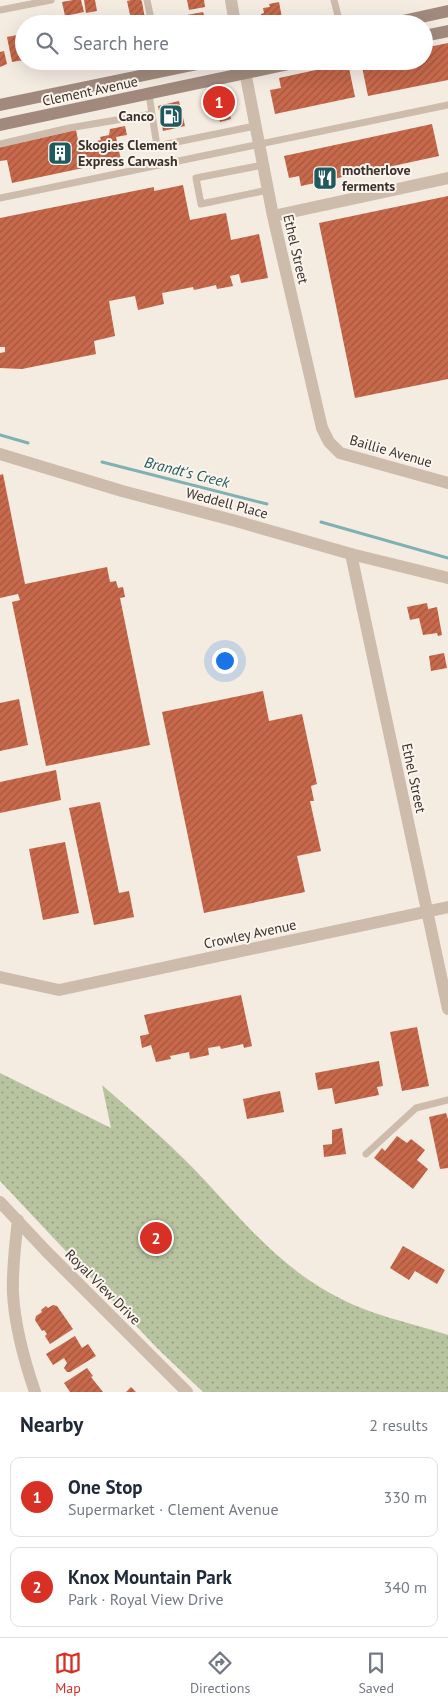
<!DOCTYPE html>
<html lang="en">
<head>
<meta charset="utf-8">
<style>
  body { margin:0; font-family:"PT Sans",sans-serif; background:#f2f2f3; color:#1f2937 }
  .you { position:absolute; left:224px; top:660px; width:18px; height:18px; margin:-12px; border:4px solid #fff; border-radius:50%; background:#1a73e8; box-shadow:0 0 0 8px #1a73e833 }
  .badge { display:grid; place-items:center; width:32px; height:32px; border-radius:50%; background:#d93025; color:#fff; font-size:16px; font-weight:700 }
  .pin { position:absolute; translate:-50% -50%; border:2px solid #fff; box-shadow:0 1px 5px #0006 }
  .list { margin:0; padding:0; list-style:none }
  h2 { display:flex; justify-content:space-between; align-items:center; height:65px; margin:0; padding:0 20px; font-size:21px }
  h2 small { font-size:16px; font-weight:400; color:#747a83 }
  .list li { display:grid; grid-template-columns:32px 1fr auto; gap:15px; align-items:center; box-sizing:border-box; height:80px; margin:0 10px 10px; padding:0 10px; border:1px solid #e0e1e3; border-radius:10px }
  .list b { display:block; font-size:19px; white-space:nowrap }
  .list p { margin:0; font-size:16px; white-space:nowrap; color:#747a83 }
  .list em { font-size:16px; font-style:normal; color:#747a83 }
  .icon { flex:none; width:28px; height:28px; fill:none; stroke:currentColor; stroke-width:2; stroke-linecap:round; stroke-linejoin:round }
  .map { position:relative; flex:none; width:448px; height:1392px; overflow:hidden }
  .search { position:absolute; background:#fff; box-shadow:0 5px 20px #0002; left:15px; right:15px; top:15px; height:55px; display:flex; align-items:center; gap:12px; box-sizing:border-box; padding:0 18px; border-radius:28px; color:#747a83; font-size:19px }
  .sheet { height:245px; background:#fff }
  nav { display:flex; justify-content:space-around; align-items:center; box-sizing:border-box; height:70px; border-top:1px solid #e0e1e3; background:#fff; font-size:14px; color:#747a83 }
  nav a { display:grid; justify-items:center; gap:2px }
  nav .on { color:#d93025 }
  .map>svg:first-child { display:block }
  .grass { fill:url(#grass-dots) }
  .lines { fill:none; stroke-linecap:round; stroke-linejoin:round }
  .stream { stroke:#7fb0b2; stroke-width:3 }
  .building { fill:url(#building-hatch) }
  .service { stroke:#cdbbac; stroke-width:7 }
  .minor { stroke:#cdbbac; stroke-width:12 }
  .tertiary { stroke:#cdbbac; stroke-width:12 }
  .secondary { stroke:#a18a7d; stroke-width:12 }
  .labels { text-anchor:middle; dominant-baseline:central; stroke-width:4; stroke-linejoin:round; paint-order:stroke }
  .street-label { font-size:14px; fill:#3b302b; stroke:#fbf5ee }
  .poi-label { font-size:14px; font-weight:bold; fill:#3b302b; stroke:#fbf5ee; text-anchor:start }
  .water-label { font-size:15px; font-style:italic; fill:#1f5a5e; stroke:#fbf5ee }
</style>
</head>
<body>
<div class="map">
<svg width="448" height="1392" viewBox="0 0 448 1392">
  <defs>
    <pattern id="grass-dots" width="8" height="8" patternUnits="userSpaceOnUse" patternTransform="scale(1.25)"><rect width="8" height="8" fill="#b8c4a0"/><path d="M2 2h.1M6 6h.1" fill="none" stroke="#97a083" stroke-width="1.8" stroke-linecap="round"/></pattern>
    <pattern id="building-hatch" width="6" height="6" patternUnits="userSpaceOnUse" patternTransform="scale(1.25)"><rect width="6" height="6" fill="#c8694b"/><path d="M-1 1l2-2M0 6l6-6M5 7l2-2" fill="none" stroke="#a4573f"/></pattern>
  </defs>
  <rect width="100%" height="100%" fill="#f4ebe1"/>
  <!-- grass -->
  <path class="grass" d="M0,1073L111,1128L102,1085C134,1113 166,1140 195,1170C238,1215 274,1262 330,1293C370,1316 406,1321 448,1335V1392H203L157,1348L0,1181Z"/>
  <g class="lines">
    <!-- stream -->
    <path class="stream" d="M0,435L28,443
      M102,462L267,504
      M321,522L448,558"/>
  </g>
  <!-- building -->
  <path class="building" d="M73,0H81L84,12L65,16L62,2Z
    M84,0H95L97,11L86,13Z
    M131,0H141L142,2L146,24H132L127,1Z
    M187,0H204L205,7L189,10Z
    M279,2L282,18L262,22L261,14L264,13L263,8L270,7L269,4Z
    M203,12L204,15H207L209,24H185L184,22L188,21L187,15Z
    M22,34L24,40L20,41L24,60L12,62L7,37Z
    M448,43V80L368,96L361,62L424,61V48Z
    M4,51L7,64L0,67V52Z
    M348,63L355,97L275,114L270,90L281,88L279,78Z
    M230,90L234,109L229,110L231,119L220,122L218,113L208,115L204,95Z
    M179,101L185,126L163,131L158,106Z
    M432,124L439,156L301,186L299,176L289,178L284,156Z
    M125,126L127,135L116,137L121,160L12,183L7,160L0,161V147L76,130L79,145L101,140L100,137L109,135L110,129Z
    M183,185L190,220L226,213L231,240L259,234L268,278L241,283L239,274L230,276L233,286L217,289L216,285L194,290L193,287L162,293L164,304L138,310L135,296L109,301L115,336L94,341L96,354L22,369L0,368V353L5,352V347H0V218L154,187V191Z
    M448,196V379L355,398L319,223Z
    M3,474L25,584L107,567L110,582L116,581L118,588L123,587L125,597L120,598L150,745L46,766L12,602L20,600L18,594L0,598V475Z
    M427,603L428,609L437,607L442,635L438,636L437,633L423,635L419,618L410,620L407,607Z
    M444,653L447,668L431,671L429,656Z
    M263,691L269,721L302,714L317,784L311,786L314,801H310L321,851L297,856L305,892L204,913L162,712Z
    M19,699L28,745L0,751V703Z
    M56,770L61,800L0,813V782Z
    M100,802L119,893L129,891L134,917L94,925L69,808Z
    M65,842L79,913L43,920L29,849Z
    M241,995L252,1046L244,1048L243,1044L221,1049L220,1046L208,1048L209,1055L190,1059L189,1052L170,1056L171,1059L156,1062L151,1045L142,1048L140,1036L149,1034L144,1015Z
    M417,1027L429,1086L402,1091L390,1032Z
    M379,1061L383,1086L377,1087L379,1095L335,1104L332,1088L318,1090L315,1073Z
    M280,1091L284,1112L247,1119L243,1099Z
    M446,1113L448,1119V1168L440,1169L429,1117Z
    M342,1128L346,1154L324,1157L323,1145L332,1144V1130Z
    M397,1136L407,1143L411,1139L425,1150L417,1160L428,1169L413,1189L374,1158L382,1148L385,1151Z
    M403,1246L445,1270L437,1284L415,1271L409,1280L390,1268Z
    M53,1305L57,1306L73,1329L50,1344L45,1336L47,1334L44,1330L42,1331L35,1320L36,1316L42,1312L41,1310L46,1306L48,1308Z
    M75,1336L82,1348L88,1344L96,1356L70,1372H67L64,1368L67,1363L64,1358L53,1365L46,1354Z
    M87,1368L93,1376L91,1377L103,1392H70L64,1383Z
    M131,1387L136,1392H126Z"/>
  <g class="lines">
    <!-- service -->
    <path class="service" d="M147,0L152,24
      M334,0L340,24
      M0,10L51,0
      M160,61L162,72
      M149,94L152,114
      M0,144L69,128L152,114L157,146L255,126
      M263,165L196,178L201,204L268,190
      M0,198L448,105
      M366,1154L416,1108L448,1100"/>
    <!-- minor -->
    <path class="minor" d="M231,0L235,24
      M243,61L273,216L322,428L329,442L340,453L448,483
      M273,216L448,178
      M351,554L448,1009
      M0,977L59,990L448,907
      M0,1202L47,1252L187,1392
      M18,1220C15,1245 12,1269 13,1294C15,1328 24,1360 35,1392"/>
    <!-- tertiary -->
    <path class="tertiary" d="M0,454L122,491L236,521L351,554L448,578"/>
    <!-- secondary -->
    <path class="secondary" d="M389,24L448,11
      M424,36L448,31
      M0,105L212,61
      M0,125L303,61"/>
  </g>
  <!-- icons -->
  <defs>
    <g id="fuel-square" transform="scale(1.25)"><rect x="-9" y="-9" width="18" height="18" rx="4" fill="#1f5a5e" stroke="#fbf5ee"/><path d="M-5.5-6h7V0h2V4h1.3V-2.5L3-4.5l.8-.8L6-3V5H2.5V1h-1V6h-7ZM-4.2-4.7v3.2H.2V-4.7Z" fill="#fff"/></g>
    <g id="building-square" transform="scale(1.25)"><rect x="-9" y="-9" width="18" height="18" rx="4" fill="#1f5a5e" stroke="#fbf5ee"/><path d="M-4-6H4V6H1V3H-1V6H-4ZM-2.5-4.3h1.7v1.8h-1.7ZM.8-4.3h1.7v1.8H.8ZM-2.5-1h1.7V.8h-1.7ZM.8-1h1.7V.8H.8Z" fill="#fff"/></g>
    <g id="restaurant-square" transform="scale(1.25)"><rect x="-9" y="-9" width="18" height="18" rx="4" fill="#1f5a5e" stroke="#fbf5ee"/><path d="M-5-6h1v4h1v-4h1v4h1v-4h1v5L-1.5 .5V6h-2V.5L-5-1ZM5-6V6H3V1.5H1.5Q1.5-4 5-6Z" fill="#fff"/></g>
  </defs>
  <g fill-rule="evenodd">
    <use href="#fuel-square" x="171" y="116"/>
    <use href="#building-square" x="60" y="153"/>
    <use href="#restaurant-square" x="325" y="178"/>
  </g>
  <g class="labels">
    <!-- street labels -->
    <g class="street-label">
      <text transform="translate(90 91) rotate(-12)">Clement Avenue</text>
      <text transform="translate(296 249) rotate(77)">Ethel Street</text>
      <text transform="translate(391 451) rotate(16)">Baillie Avenue</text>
      <text transform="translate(227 503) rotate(15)">Weddell Place</text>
      <text transform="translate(414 778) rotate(78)">Ethel Street</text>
      <text transform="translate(250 934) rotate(-12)">Crowley Avenue</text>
      <text transform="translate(103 1287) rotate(45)">Royal View Drive</text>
    </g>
    <!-- poi labels -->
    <g class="poi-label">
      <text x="154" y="116" text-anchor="end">Canco</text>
      <text x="78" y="145">Skogies Clement<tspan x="78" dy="16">Express Carwash</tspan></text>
      <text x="342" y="170">motherlove<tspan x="342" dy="16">ferments</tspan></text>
    </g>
    <!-- water labels -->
    <g class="water-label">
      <text transform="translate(187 472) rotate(14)">Brandt's Creek</text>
    </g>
  </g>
</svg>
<div class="you"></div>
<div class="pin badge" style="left:219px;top:102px">1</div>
<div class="pin badge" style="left:156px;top:1238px">2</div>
<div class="search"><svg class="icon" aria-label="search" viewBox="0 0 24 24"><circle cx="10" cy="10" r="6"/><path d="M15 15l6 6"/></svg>Search here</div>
</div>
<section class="sheet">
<h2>Nearby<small>2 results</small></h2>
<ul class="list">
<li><span class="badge">1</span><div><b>One Stop</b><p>Supermarket · Clement Avenue</p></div><em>330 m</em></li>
<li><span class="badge">2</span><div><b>Knox Mountain Park</b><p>Park · Royal View Drive</p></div><em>340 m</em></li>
</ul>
</section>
<nav>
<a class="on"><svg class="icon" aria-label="map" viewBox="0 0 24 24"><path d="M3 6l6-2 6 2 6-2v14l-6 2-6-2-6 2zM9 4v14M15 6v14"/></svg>Map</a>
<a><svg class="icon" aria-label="directions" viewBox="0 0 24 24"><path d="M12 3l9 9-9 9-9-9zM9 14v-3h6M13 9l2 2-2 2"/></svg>Directions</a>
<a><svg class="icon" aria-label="saved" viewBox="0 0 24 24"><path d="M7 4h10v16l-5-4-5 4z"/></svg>Saved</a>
</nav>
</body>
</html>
